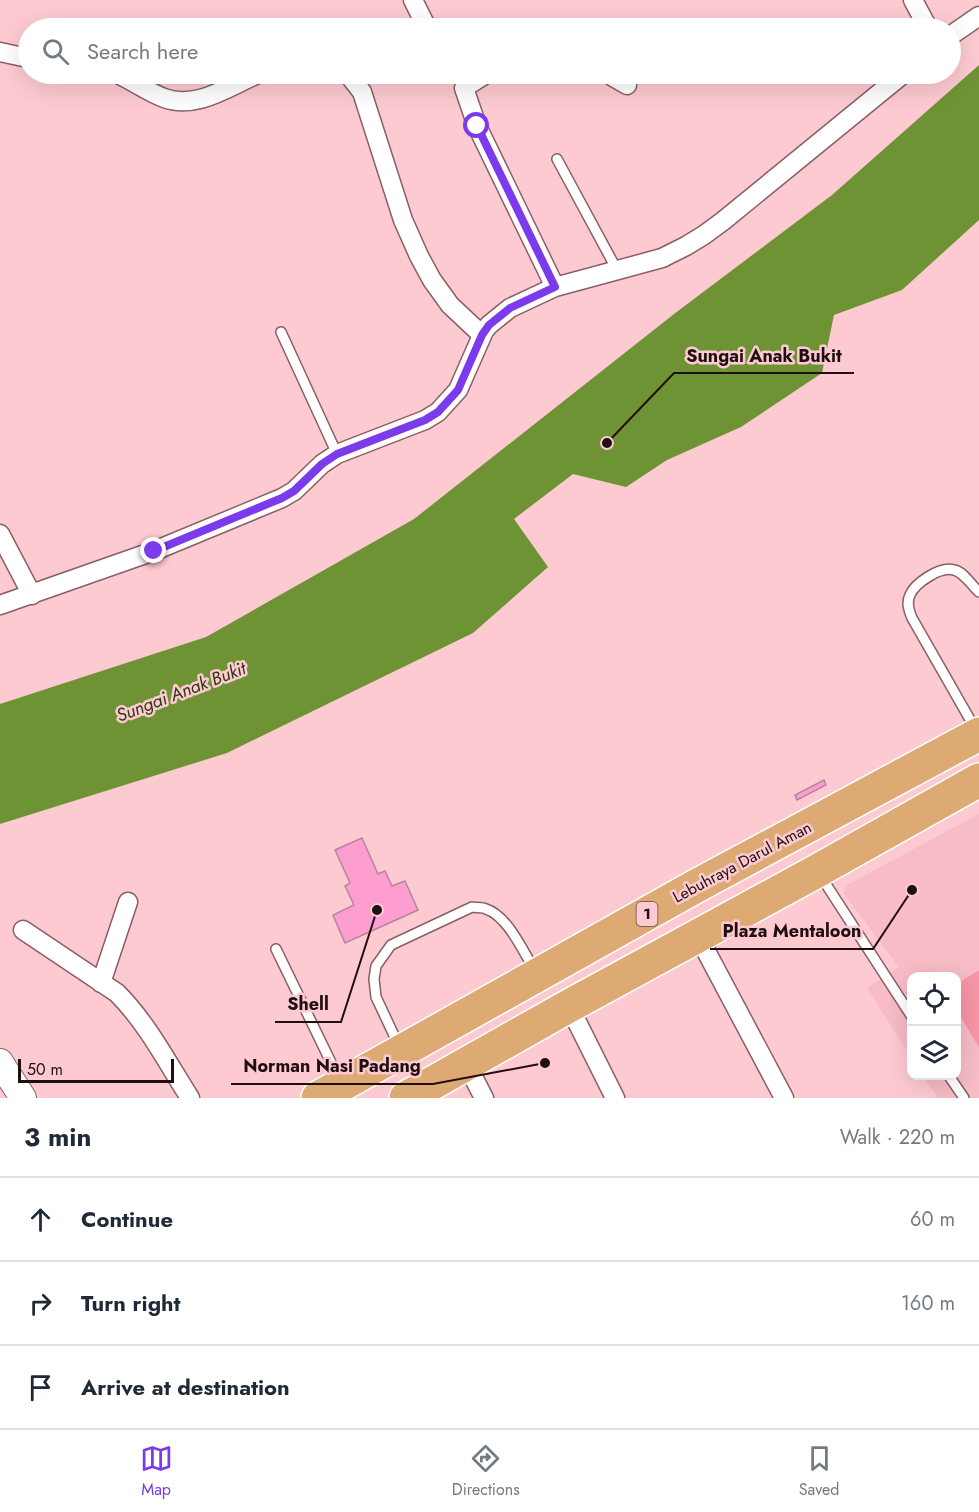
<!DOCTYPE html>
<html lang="en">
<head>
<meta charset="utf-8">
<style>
  body { margin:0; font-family:Jost,sans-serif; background:#f6f6f7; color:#1f2937 }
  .controls { position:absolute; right:18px; bottom:18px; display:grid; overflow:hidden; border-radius:12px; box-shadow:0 6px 24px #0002 }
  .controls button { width:54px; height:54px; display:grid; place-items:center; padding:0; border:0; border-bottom:2px solid #e0e1e3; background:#fff; color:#1f2937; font:30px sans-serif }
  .scale { position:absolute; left:18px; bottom:15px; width:156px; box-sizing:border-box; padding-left:6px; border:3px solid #200f12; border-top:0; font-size:16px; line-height:21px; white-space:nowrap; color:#200f12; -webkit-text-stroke:4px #fdcad1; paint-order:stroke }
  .stop { position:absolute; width:18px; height:18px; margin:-14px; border:4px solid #7c3aed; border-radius:50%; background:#fff }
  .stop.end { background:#7c3aed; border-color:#fff; box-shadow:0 2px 6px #0008 }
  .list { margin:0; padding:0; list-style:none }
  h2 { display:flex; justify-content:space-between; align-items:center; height:78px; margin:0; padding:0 24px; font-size:26px }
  h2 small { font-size:20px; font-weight:400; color:#747a83 }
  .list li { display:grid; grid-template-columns:39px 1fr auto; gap:18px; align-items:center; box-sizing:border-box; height:84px; padding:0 24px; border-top:2px solid #e0e1e3 }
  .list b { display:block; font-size:22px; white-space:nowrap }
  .list em { font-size:20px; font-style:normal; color:#747a83 }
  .icon { flex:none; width:33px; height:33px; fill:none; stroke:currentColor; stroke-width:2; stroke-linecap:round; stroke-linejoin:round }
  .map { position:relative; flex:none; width:979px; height:1098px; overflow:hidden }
  .search { position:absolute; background:#fff; box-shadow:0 6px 24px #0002; left:18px; right:18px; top:18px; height:66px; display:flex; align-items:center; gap:15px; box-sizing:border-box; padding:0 21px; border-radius:33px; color:#747a83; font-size:22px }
  .sheet { height:330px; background:#fff }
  nav { display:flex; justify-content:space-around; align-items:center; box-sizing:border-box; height:84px; border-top:2px solid #e0e1e3; background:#fff; font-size:16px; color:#747a83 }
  nav a { display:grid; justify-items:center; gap:3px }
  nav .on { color:#7c3aed }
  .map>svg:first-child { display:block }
  .built { fill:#f7bcc5 }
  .green { fill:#f695a7 }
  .water { fill:#6e9335 }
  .building { fill:#fe9dcf; stroke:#b1879b; stroke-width:1.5 }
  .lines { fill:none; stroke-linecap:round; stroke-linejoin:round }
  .lane-casing { stroke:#8a5e66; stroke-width:12 }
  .street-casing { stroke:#8a5e66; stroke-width:21 }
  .secondary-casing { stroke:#8a5e66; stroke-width:28 }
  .highway-casing { stroke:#fff; stroke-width:36 }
  .lane { stroke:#fff; stroke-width:9 }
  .street { stroke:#fff; stroke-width:18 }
  .secondary { stroke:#fff; stroke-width:26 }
  .highway { stroke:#ddaa73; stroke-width:33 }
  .route { stroke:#7c3aed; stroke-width:8 }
  .labels { text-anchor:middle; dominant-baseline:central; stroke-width:5; stroke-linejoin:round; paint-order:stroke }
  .shield { fill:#fdcad1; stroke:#62474b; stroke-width:1.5 }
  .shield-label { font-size:15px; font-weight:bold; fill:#200f12 }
  .street-label { font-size:16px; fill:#200f12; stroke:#fdcad1 }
  .water-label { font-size:18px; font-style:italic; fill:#2b3a14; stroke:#fdcad1 }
  .leader { fill:none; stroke:#200f12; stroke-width:2 }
  .callout-dot { fill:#200f12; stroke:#fdcad1; stroke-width:2 }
  .callout-label { font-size:18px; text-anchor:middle; font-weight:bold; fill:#200f12; stroke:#fdcad1; stroke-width:5; stroke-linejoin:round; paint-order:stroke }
</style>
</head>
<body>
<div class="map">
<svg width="979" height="1098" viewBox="0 0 979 1098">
  <rect width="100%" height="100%" fill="#fdcad1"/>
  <!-- built -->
  <path class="built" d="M979,814V1098H938L923,1076H956V976H912L911,1057L867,988L899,967L844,894L845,886Z"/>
  <!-- green -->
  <path class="green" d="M979,970V1047L957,1011V984Z"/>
  <!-- water -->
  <path class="water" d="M979,65V220L902,290L834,315L822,373L741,427L667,460L626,487L573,474L514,519L548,567L473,633L227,753L0,824V704L206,637L414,519L674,314L832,195Z"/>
  <!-- building -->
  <path class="building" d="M824,780L826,785L797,800L795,795Z
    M362,838L378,874L385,871L392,886L405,881L418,910L345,943L333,915L354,905L345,886L350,883L335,850Z"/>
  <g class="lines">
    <!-- lane casing -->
    <g class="lane-casing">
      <path id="lane" d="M557,159L617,270
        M281,332L337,454
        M976,730L912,618C909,611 906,603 910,595C915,583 940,566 954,570C964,572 971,585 979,592
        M820,875L912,1017
        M276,949L339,1079
        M399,1046L376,997L374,979L376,966L391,945L472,907C476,908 482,907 486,909C508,916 524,953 535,971
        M949,1076L964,1098"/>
    </g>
    <!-- street casing -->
    <g class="street-casing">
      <path id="street" d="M413,0L427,28
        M913,0L928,28
        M950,36L979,16
        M0,52L28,58
        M118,74C133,81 148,92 164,98C197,110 229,86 258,74
        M348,74L362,92L403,220L419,256L432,280L450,305L482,335
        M486,74L464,88L477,126L555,287
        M608,74L627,85
        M0,534L32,595
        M0,605L154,551L282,498L294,491L322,464L337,454L425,420L438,412L458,390L484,331L489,325L510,308L555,287L662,258L686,246L704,235L723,221L903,74
        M23,930L117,993C147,1023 167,1062 190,1098
        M698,936L784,1098
        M101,983L128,902
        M569,1006L615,1098
        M466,1063L484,1098"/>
    </g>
    <!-- secondary casing -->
    <g class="secondary-casing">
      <path id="secondary" d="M0,1062L23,1098"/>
    </g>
    <!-- highway casing -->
    <g class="highway-casing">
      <path id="highway" d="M318,1098L698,885L979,734
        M406,1098L569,1006L817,871L979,780"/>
    </g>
    <!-- lane -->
    <use href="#lane" class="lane"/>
    <!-- street -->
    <use href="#street" class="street"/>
    <!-- secondary -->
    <use href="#secondary" class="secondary"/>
    <!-- highway -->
    <use href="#highway" class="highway"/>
  </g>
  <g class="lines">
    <!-- route -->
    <path class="route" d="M154,551L282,498L294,491L322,464L337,454L425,420L438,412L458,390L482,335L489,325L510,308L555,287L477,126"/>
  </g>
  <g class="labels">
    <!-- shield labels -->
    <rect class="shield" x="636.5" y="902" width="21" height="24" rx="4.5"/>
    <g class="shield-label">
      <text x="647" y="914">1</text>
    </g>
    <!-- street labels -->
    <g class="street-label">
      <text transform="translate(742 862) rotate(-28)">Lebuhraya Darul Aman</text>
    </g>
    <!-- water labels -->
    <g class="water-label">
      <text transform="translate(181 692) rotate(-21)">Sungai Anak Bukit</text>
    </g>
  </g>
  <!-- callouts -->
  <path class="leader" d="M607 443L674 373H854M912 890L873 949H710M377 910L341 1022H275M545 1063L433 1084H231"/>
  <g class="callout-dot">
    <circle cx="607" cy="443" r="6"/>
    <circle cx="912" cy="890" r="6"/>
    <circle cx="377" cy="910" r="6"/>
    <circle cx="545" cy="1063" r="6"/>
  </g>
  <g class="callout-label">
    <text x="764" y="362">Sungai Anak Bukit</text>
    <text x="792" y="937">Plaza Mentaloon</text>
    <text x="308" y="1010">Shell</text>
    <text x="332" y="1072">Norman Nasi Padang</text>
  </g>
</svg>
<div class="controls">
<button><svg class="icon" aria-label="locate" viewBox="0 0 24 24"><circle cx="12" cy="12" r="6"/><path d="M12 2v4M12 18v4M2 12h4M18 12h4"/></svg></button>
<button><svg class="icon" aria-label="layers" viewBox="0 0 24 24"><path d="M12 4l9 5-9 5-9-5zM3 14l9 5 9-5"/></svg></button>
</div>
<div class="scale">50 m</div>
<div class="stop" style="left:477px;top:126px"></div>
<div class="stop end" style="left:154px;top:551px"></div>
<div class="search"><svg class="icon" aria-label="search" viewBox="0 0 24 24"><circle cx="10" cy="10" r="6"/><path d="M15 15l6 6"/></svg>Search here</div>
</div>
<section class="sheet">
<h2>3 min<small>Walk · 220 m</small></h2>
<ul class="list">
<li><svg class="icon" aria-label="ahead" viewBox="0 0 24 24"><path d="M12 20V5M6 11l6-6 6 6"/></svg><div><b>Continue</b></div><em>60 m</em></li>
<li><svg class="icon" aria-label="right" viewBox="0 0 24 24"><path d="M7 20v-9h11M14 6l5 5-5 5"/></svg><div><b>Turn right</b></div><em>160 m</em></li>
<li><svg class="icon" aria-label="arrive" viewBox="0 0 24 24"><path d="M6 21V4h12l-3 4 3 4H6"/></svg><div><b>Arrive at destination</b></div></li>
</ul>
</section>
<nav>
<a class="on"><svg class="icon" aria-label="map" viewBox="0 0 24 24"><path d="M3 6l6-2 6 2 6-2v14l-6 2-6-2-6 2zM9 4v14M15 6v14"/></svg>Map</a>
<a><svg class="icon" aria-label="directions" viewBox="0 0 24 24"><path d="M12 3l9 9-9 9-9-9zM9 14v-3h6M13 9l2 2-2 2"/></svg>Directions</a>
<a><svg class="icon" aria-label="saved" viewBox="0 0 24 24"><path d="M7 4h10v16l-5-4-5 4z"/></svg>Saved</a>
</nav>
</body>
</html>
